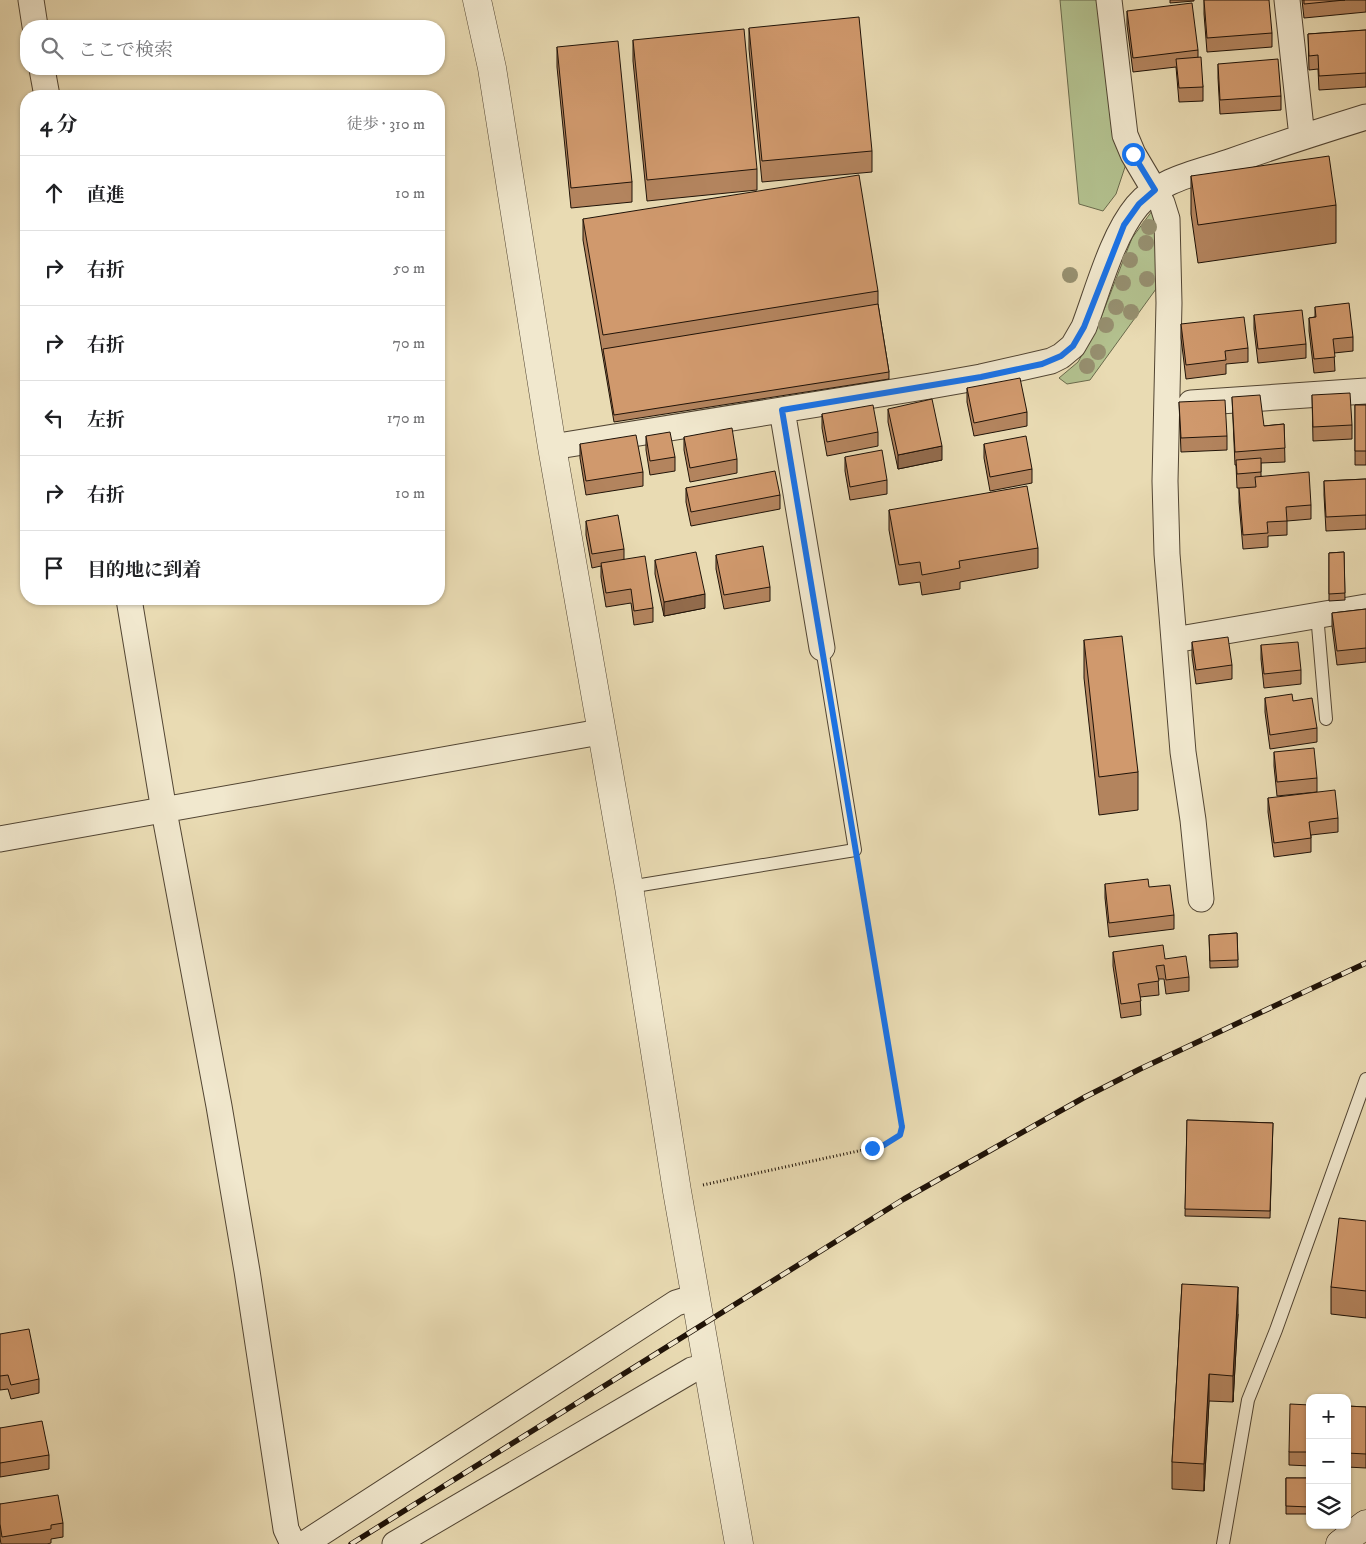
<!DOCTYPE html>
<html lang="ja">
<head>
<meta charset="utf-8">
<style>
  body { margin:0; font-family:"IM FELL DW Pica","Noto Serif JP",serif; background:#f6f6f6; color:#202124 }
  .controls { position:absolute; right:15px; bottom:15px; display:grid; overflow:hidden; border-radius:10px; box-shadow:0 1px 4px #0004 }
  .controls button { width:45px; height:45px; display:grid; place-items:center; padding:0; border:0; border-bottom:1px solid #e0e0e0; background:#fff; color:#202124; font:25px sans-serif }
  .stop { position:absolute; width:15px; height:15px; margin:-11px; border:4px solid #1a73e8; border-radius:50%; background:#fff }
  .stop.end { background:#1a73e8; border-color:#fff; box-shadow:0 1px 5px #0008 }
  .list { margin:0; padding:0; list-style:none }
  h2 { display:flex; justify-content:space-between; align-items:center; height:65px; margin:0; padding:0 20px; font-size:21px }
  h2 small { font-size:16px; font-weight:400; color:#757577 }
  .list li { display:grid; grid-template-columns:32px 1fr auto; gap:15px; align-items:center; box-sizing:border-box; height:75px; padding:0 20px; border-top:1px solid #e0e0e0 }
  .list b { display:block; font-size:19px; white-space:nowrap }
  .list em { font-size:16px; font-style:normal; color:#757577 }
  .icon { flex:none; width:28px; height:28px; fill:none; stroke:currentColor; stroke-width:2; stroke-linecap:round; stroke-linejoin:round }
  .map { position:relative; flex:none; width:1366px; height:1544px; overflow:hidden }
  .search { position:absolute; background:#fff; box-shadow:0 1px 4px #0004; left:20px; top:20px; width:425px; height:55px; display:flex; align-items:center; gap:12px; box-sizing:border-box; padding:0 18px; border-radius:20px; color:#757577; font-size:19px }
  .panel { position:absolute; background:#fff; box-shadow:0 1px 4px #0004; left:20px; top:90px; width:425px; height:515px; border-radius:20px }
  .map>svg:first-child { display:block }
  .green { fill:#b3c18f; stroke:#6a6a4c }
  .lines { fill:none; stroke-linecap:round; stroke-linejoin:round }
  .service-casing { stroke:#524533; stroke-width:14 }
  .minor-casing { stroke:#524533; stroke-width:27 }
  .tertiary-casing { stroke:#524533; stroke-width:29 }
  .secondary-casing { stroke:#201308; stroke-width:29 }
  .path { stroke:#201308; stroke-width:3; stroke-dasharray:1 2.5; stroke-linecap:butt }
  .service { stroke:#f1e8ce; stroke-width:12 }
  .minor { stroke:#f1e8ce; stroke-width:25 }
  .tertiary { stroke:#f1e8ce; stroke-width:28 }
  .secondary { stroke:#f1e8ce; stroke-width:28 }
  .rail-casing { stroke:#201308; stroke-width:5.5 }
  .rail { stroke:#f1e8ce; stroke-width:4; stroke-dasharray:11; stroke-linecap:butt }
  .tree { fill:#968f6f }
  .wall { fill:#b3845e; stroke:#201308 }
  .shaded-wall { fill:#926b4c; stroke:#201308 }
  .building { fill:#d0996d; stroke:#201308 }
  .route { stroke:#1a73e8; stroke-width:6 }
</style>
</head>
<body>
<div class="map">
<svg width="1366" height="1544" viewBox="0 0 1366 1544">
  <rect width="100%" height="100%" fill="#e9dbb3"/>
  <filter id="stains"><feTurbulence type="fractalNoise" baseFrequency=".004" numOctaves="4"/><feColorMatrix values="0 0 0 0 .2 0 0 0 0 .09 0 0 0 0 .02 0 0 0 .5 -.17"/></filter>
  <radialGradient id="worn" r=".72"><stop offset=".6" stop-color="#630" stop-opacity="0"/><stop offset="1" stop-color="#630" stop-opacity=".3"/></radialGradient>
  <!-- green -->
  <path class="green" d="M1060,0H1099L1126,164L1116,194L1103,211L1079,204Z
    M1152,211L1161,215L1156,289L1090,380L1067,384L1059,378L1078,362L1087,346L1100,320L1132,238Z"/>
  <g class="lines">
    <!-- service casing -->
    <g class="service-casing">
      <path id="service" d="M1317,614L1326,719
        M629,887L855,850L822,648
        M1223,1544L1248,1400L1276,1330L1366,1079"/>
    </g>
    <!-- minor casing -->
    <g class="minor-casing">
      <path id="minor" d="M31,0L35,26
        M1109,0L1125,135L1133,154L1162,203L1167,219L1169,303L1165,481L1167,554L1183,752L1193,820L1201,899
        M1287,0L1302,137
        M42,69L47,96
        M1191,403L1366,391
        M782,410L822,648
        M552,447L930,386L981,377L1051,361L1061,356L1073,346L1084,327C1098,290 1112,236 1137,206C1159,179 1201,172 1232,161C1277,145 1321,131 1366,117
        M129,599L164,811L219,1106L247,1271L286,1529L293,1544
        M1174,640L1366,607
        M0,839L600,732
        M304,1544L676,1303L696,1297
        M395,1544L692,1370L708,1366"/>
    </g>
    <!-- tertiary casing -->
    <g class="tertiary-casing">
      <path id="tertiary" d="M477,0L492,68L552,447L629,887L677,1191L739,1544"/>
    </g>
    <!-- secondary casing -->
    <g class="secondary-casing">
      <path id="secondary" d="M1340,1544L1366,1524"/>
    </g>
    <!-- path -->
    <path class="path" d="M703,1185L872,1148L884,1145L900,1135L903,1127L858,870"/>
    <!-- service -->
    <use href="#service" class="service"/>
    <!-- minor -->
    <use href="#minor" class="minor"/>
    <!-- tertiary -->
    <use href="#tertiary" class="tertiary"/>
    <!-- secondary -->
    <use href="#secondary" class="secondary"/>
    <!-- rail casing -->
    <g class="rail-casing">
      <path id="rail" d="M351,1544L904,1199L1085,1097L1140,1069L1366,963"/>
    </g>
    <!-- rail -->
    <use href="#rail" class="rail"/>
  </g>
  <!-- trees -->
  <g class="tree">
    <circle cx="1149" cy="227" r="8"/>
    <circle cx="1146" cy="243" r="8"/>
    <circle cx="1130" cy="260" r="8"/>
    <circle cx="1070" cy="275" r="8"/>
    <circle cx="1147" cy="279" r="8"/>
    <circle cx="1123" cy="283" r="8"/>
    <circle cx="1116" cy="307" r="8"/>
    <circle cx="1131" cy="312" r="8"/>
    <circle cx="1106" cy="325" r="8"/>
    <circle cx="1098" cy="352" r="8"/>
    <circle cx="1087" cy="366" r="8"/>
  </g>
  <!-- wall -->
  <path class="wall" d="M1170,0H1194V1L1170,3Z
    M1204,0L1272,33V47L1207,52L1204,14Z
    M1302,0H1366V12L1304,18Z
    M1127,11L1198,50V57L1203,87V101L1179,102L1176,67L1133,72L1127,25Z
    M749,28L872,151V172L762,182L749,49Z
    M1366,30V87L1319,90L1318,69L1309,70L1308,34Z
    M633,40L757,169V190L647,201L633,61Z
    M557,47L632,182V202L571,208L557,67Z
    M1218,64L1281,96V110L1220,114L1218,78Z
    M1191,176L1336,205V243L1198,263L1191,214Z
    M583,219L878,291V304L889,372V379L614,422L583,240Z
    M1315,307L1353,337V351L1334,353L1335,371L1314,373L1309,331V318L1315,317Z
    M1254,315L1306,344V358L1258,363L1254,329Z
    M1181,324L1248,348V362L1226,364V374L1186,379L1181,338Z
    M967,388L1027,412V426L974,436L967,402Z
    M1312,395L1352,425V439L1313,441Z
    M1232,397L1264,426L1284,424L1285,462L1261,463V476L1311,505V519L1287,521V535L1268,536V547L1243,549L1239,502V488H1237L1236,465H1235Z
    M1179,402L1227,436V450L1181,452Z
    M1355,405H1366V465H1355Z
    M888,409L942,460L898,469L888,422Z
    M822,414L878,432V446L827,456L822,428Z
    M646,436L675,457V471L650,475L646,450Z
    M684,437L737,459V473L690,482L684,450Z
    M580,444L643,472V486L586,495L580,458Z
    M984,444L1032,469V483L990,491L984,458Z
    M845,457L887,480V494L850,500L845,471Z
    M1366,479V529L1326,531L1324,495V481Z
    M686,488L780,495V509L691,526L686,502Z
    M889,510L1038,548V568L960,582V589L922,595L920,582L899,585L889,530Z
    M586,521L624,549V559L653,608V622L634,625L631,603L606,607L601,577V566L592,568L586,535Z
    M1344,552L1345,600L1329,601V553Z
    M716,555L770,587V601L724,609L716,569Z
    M655,560L705,608L664,616L655,574Z
    M1366,609V662L1337,665L1332,626V613Z
    M1084,640L1138,772V810L1099,815L1084,678Z
    M1192,642L1232,665V679L1196,684L1192,656Z
    M1261,645L1301,670V684L1264,688L1261,659Z
    M1265,698L1293,701L1317,728V742L1270,749L1265,712Z
    M1274,752L1317,778V792L1277,796L1274,766Z
    M1268,798L1338,818V832L1311,835V852L1274,857L1268,812Z
    M1105,884L1174,915V929L1109,937L1105,898Z
    M1237,933L1238,967L1210,968L1209,935Z
    M1113,952L1165,959L1189,977V991L1166,994L1164,979H1158L1159,995L1140,997L1141,1015L1121,1018L1113,966Z
    M1187,1120L1273,1123L1270,1218L1185,1216Z
    M1366,1221V1318L1331,1314V1287Z
    M1182,1284L1238,1314L1233,1402L1209,1401L1204,1491L1172,1489V1462Z
    M0,1334L39,1379V1393L11,1399L8,1389L0,1390Z
    M1310,1405V1466L1289,1465V1452Z
    M1347,1406L1366,1407V1468L1347,1467Z
    M0,1428L49,1455V1469L0,1477Z
    M1286,1478H1310V1514H1286Z
    M0,1504L63,1523V1537L51,1539V1543L47,1544H1L0,1538Z"/>
  <!-- shaded-wall -->
  <path class="shaded-wall" d="M942,446V460L898,469V455Z
    M705,594V608L664,616V602Z
    M1238,1287V1314L1233,1402V1376Z
    M1209,1374V1401L1204,1491V1464Z"/>
  <!-- building -->
  <path class="building" d="M1204,0H1269L1272,33L1207,38Z
    M1304,0H1345L1304,4Z
    M1192,3L1198,50L1133,58L1127,11Z
    M859,17L872,151L762,161L749,28Z
    M744,29L757,169L647,180L633,40Z
    M1366,30V73L1319,76L1318,55L1309,56L1308,34Z
    M618,41L632,182L571,188L557,47Z
    M1201,57L1203,87L1179,88L1176,59Z
    M1278,59L1281,96L1220,100L1218,64Z
    M1329,156L1336,205L1198,225L1191,176Z
    M859,175L878,291L603,335L583,219Z
    M1349,303L1353,337L1333,339L1335,357L1314,359L1309,318L1316,317L1315,307Z
    M878,304L889,372L614,415L603,349Z
    M1302,310L1306,344L1258,349L1254,315Z
    M1244,317L1248,348L1225,351L1226,360L1186,365L1181,324Z
    M1020,378L1027,412L974,423L967,388Z
    M1350,393L1352,425L1313,427L1312,395Z
    M1260,395L1264,426L1284,424L1285,448L1235,452L1232,397Z
    M932,399L942,446L898,455L888,409Z
    M1225,400L1227,436L1181,438L1179,402Z
    M873,405L878,432L827,442L822,414Z
    M1355,405H1366V451H1355Z
    M732,428L737,459L690,468L684,437Z
    M670,432L675,457L650,461L646,436Z
    M636,435L643,472L586,481L580,444Z
    M1026,436L1032,469L990,477L984,444Z
    M882,450L887,480L850,487L845,457Z
    M1261,458V472L1237,474L1236,460Z
    M775,471L780,495L691,512L686,488Z
    M1309,472L1311,505L1286,507L1287,521L1267,522L1268,533L1243,535L1239,488L1256,487L1255,477Z
    M1366,479V515L1326,517L1324,481Z
    M1027,486L1038,548L959,561L960,568L922,575L920,562L899,565L889,510Z
    M618,515L624,549L592,554L586,521Z
    M763,546L770,587L724,595L716,555Z
    M696,552L705,594L664,602L655,560Z
    M1344,552L1345,593L1329,594V553Z
    M645,556L653,608L634,611L631,589L606,593L601,563Z
    M1366,609V648L1337,651L1332,613Z
    M1122,636L1138,772L1099,777L1084,640Z
    M1228,637L1232,665L1196,670L1192,642Z
    M1298,642L1301,670L1264,674L1261,645Z
    M1292,694L1293,701L1312,698L1317,728L1270,735L1265,698Z
    M1314,748L1317,778L1277,782L1274,752Z
    M1335,790L1338,818L1309,822L1311,838L1274,843L1268,798Z
    M1148,879L1149,887L1170,885L1174,915L1109,923L1105,884Z
    M1237,933L1238,960L1210,961L1209,935Z
    M1163,945L1165,959L1186,956L1189,977L1166,980L1164,965L1156,966L1159,981L1138,984L1141,1001L1121,1004L1113,952Z
    M1187,1120L1273,1123L1270,1211L1185,1209Z
    M1339,1218L1366,1221V1291L1331,1287Z
    M1182,1284L1238,1287L1233,1376L1209,1374L1204,1464L1172,1462Z
    M29,1329L39,1379L11,1385L8,1375L0,1376V1334Z
    M1290,1404L1310,1405V1452H1289Z
    M1347,1406L1366,1407V1454L1347,1453Z
    M42,1421L49,1455L0,1463V1428Z
    M1286,1478H1310V1507L1286,1506Z
    M58,1495L63,1523L51,1525V1529L2,1537L0,1524V1504Z"/>
  <g class="lines">
    <!-- route -->
    <path class="route" d="M872,1148L884,1145L900,1135L902,1127L782,410L981,377L1042,364L1061,356L1073,346L1084,327L1124,225L1139,204L1155,190L1133,154"/>
  </g>
  <rect width="100%" height="100%" filter="url(#stains)"/>
  <rect width="100%" height="100%" fill="url(#worn)"/>
</svg>
<div class="controls">
<button>+</button>
<button>−</button>
<button><svg class="icon" aria-label="layers" viewBox="0 0 24 24"><path d="M12 4l9 5-9 5-9-5zM3 14l9 5 9-5"/></svg></button>
</div>
<div class="stop" style="left:1133px;top:154px"></div>
<div class="stop end" style="left:872px;top:1148px"></div>
<div class="search"><svg class="icon" aria-label="search" viewBox="0 0 24 24"><circle cx="10" cy="10" r="6"/><path d="M15 15l6 6"/></svg>ここで検索</div>
<section class="panel">
<h2>4 分<small>徒歩 · 310 m</small></h2>
<ul class="list">
<li><svg class="icon" aria-label="ahead" viewBox="0 0 24 24"><path d="M12 20V5M6 11l6-6 6 6"/></svg><div><b>直進</b></div><em>10 m</em></li>
<li><svg class="icon" aria-label="right" viewBox="0 0 24 24"><path d="M7 20v-9h11M14 6l5 5-5 5"/></svg><div><b>右折</b></div><em>50 m</em></li>
<li><svg class="icon" aria-label="right" viewBox="0 0 24 24"><path d="M7 20v-9h11M14 6l5 5-5 5"/></svg><div><b>右折</b></div><em>70 m</em></li>
<li><svg class="icon" aria-label="left" viewBox="0 0 24 24"><path d="M17 20v-9H6M10 6l-5 5 5 5"/></svg><div><b>左折</b></div><em>170 m</em></li>
<li><svg class="icon" aria-label="right" viewBox="0 0 24 24"><path d="M7 20v-9h11M14 6l5 5-5 5"/></svg><div><b>右折</b></div><em>10 m</em></li>
<li><svg class="icon" aria-label="arrive" viewBox="0 0 24 24"><path d="M6 21V4h12l-3 4 3 4H6"/></svg><div><b>目的地に到着</b></div></li>
</ul>
</section>
</div>
</body>
</html>
